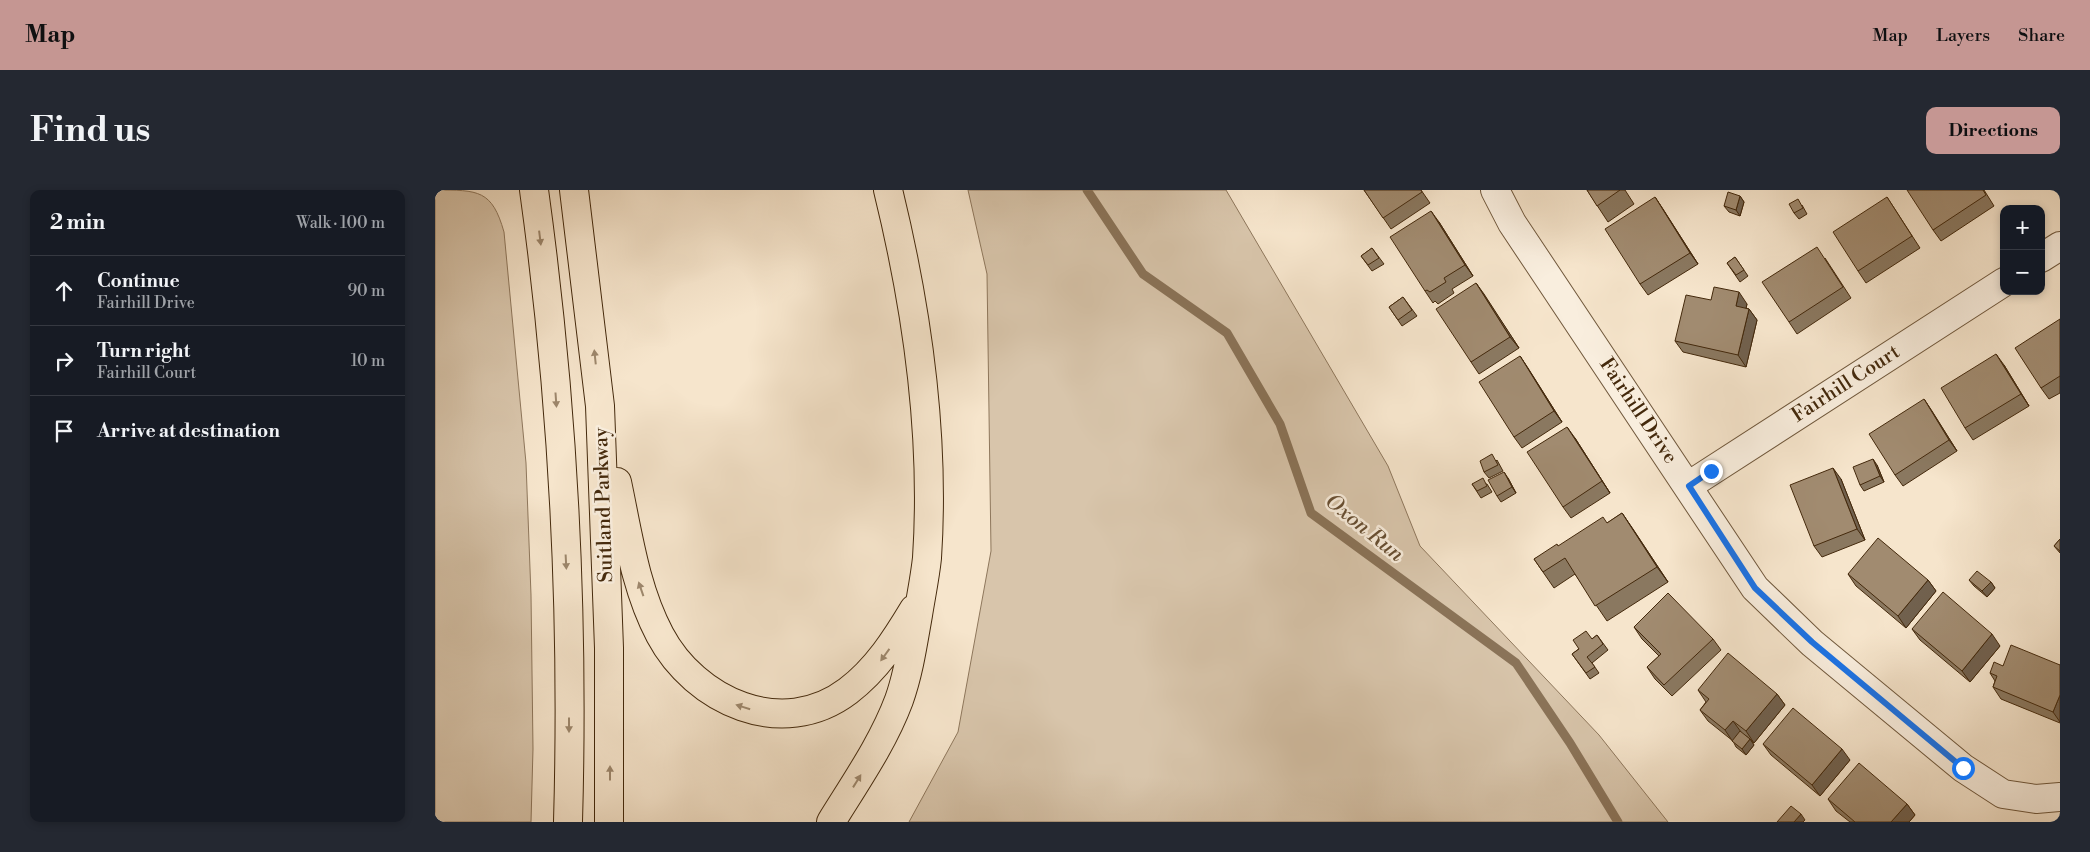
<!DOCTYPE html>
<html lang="en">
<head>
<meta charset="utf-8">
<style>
  body { margin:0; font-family:"Libre Bodoni",serif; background:#242831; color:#f1f3f6 }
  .controls { position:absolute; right:15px; top:15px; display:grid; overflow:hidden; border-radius:10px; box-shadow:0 2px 8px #0003 }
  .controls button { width:45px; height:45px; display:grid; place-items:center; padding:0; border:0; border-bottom:1px solid #363941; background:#171b24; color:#f1f3f6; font:25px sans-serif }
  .stop { position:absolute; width:15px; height:15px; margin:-11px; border:4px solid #1a73e8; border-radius:50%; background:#fff }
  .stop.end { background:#1a73e8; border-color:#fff; box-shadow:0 1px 5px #0008 }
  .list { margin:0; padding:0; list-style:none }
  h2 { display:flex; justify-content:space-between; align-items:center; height:65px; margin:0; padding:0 20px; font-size:21px }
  h2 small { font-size:16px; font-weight:400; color:#9ea1a6 }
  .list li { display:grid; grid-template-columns:32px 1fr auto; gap:15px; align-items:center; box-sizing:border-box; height:70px; padding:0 20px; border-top:1px solid #363941 }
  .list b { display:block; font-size:19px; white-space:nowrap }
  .list p { margin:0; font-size:16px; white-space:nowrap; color:#9ea1a6 }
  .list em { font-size:16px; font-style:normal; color:#9ea1a6 }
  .icon { flex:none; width:28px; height:28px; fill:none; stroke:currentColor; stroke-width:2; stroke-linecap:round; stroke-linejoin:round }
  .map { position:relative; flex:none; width:1625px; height:632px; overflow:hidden; border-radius:10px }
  header { display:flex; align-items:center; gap:30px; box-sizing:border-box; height:70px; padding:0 25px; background:#c59692; color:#111 }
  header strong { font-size:24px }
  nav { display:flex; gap:28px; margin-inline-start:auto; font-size:18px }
  .intro { display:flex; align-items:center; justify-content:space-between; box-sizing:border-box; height:120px; padding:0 30px }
  h1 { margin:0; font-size:35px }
  .button { padding:12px 22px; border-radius:10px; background:#c59692; color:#111; font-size:18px; font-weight:700 }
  main { display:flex; gap:30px; padding:0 30px }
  aside { flex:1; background:#171b24; border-radius:10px; box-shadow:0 2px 8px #0003 }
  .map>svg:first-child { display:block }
  .green { fill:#d8c5ab; stroke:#8e775c }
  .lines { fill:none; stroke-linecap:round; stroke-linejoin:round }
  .stream { stroke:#8a7358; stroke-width:9 }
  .minor-casing { stroke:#70583c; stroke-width:30 }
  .highway-casing { stroke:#44290c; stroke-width:30 }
  .minor { stroke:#f9eede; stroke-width:28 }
  .highway { stroke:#f6e5cc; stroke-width:28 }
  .wall { fill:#8a7860; stroke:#44290c }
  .shaded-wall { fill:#71614e; stroke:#44290c }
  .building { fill:#a18b70; stroke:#44290c }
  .oneway { fill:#9d876c }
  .route { stroke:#1a73e8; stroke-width:6 }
  .labels { text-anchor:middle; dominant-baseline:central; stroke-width:5; stroke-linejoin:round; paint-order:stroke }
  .street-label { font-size:20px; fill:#44290c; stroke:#f9eede }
  .water-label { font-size:21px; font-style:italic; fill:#674e32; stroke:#f9eede }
</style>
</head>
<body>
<header>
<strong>Map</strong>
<nav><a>Map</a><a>Layers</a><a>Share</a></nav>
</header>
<div class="intro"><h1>Find us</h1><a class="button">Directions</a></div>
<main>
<aside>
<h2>2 min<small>Walk · 100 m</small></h2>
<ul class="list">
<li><svg class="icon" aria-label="ahead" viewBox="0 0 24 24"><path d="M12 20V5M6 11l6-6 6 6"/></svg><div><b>Continue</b><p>Fairhill Drive</p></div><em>90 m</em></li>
<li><svg class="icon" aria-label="right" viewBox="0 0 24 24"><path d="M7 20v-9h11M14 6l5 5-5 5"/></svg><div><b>Turn right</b><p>Fairhill Court</p></div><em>10 m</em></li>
<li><svg class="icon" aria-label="arrive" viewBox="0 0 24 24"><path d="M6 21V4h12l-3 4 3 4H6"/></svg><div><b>Arrive at destination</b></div></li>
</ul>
</aside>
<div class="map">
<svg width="1625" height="632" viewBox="0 0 1625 632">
  <rect width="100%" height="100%" fill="#f6e5cc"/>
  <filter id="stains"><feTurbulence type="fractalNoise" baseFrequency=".004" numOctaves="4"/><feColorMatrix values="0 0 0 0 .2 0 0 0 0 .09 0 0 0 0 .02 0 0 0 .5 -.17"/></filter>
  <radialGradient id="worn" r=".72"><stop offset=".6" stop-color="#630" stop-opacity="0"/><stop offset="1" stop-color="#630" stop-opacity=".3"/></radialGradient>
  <!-- green -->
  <path class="green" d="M0,0C44,0 57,0 69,42L91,273L96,405L98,559L96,632H0Z
    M533,0H791L953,276L985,356L1164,545L1233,632H474L523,542L556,361L552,84Z"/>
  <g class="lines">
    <!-- stream -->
    <path class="stream" d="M652,0L708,84L792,143L845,234L876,323L1081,473L1135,553L1183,632"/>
    <!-- minor casing -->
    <g class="minor-casing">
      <path id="minor" d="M1060,0L1077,33L1320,398L1377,453L1528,578L1568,604L1601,609L1625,607
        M1606,68L1625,56
        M1253,296L1569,92"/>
    </g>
    <!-- highway casing -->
    <g class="highway-casing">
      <path id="highway" d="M99,0C128,209 139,422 133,632
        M139,0L165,216L174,458V632
        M182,292C193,344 200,398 225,445C260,511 347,551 413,501C442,479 461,449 479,419
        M396,632C420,593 448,553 464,510C474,482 478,453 483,425C486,406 490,387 492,368C500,247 482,118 453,0"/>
    </g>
    <!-- minor -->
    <use href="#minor" class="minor"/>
    <!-- highway -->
    <use href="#highway" class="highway"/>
  </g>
  <!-- wall -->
  <path class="wall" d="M929,0H986L995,13L956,39Z
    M1152,0H1190L1199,14L1173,32Z
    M1549,0L1559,16L1506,51L1498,40Z
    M1305,6L1309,12L1305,26L1294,22L1289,16Z
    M1220,7L1263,74L1213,105L1205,94Z
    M1452,7L1485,58L1431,93L1423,81Z
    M1367,15L1372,24L1364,29L1359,23Z
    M1004,32L1038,86L1017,99L1019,103L1003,114L1000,111L998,113L990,101Z
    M937,58L949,74L937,81L926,66Z
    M1300,67L1313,86L1305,92L1292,73Z
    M1390,68L1416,108L1362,144L1354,132Z
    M1041,93L1084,158L1044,184L1036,172Z
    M968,107L982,126L967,136L954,117Z
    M1276,110L1312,114L1311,118L1314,119L1322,130L1311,177L1248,162L1240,151Z
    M1625,129V203L1614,209L1606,198Z
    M1085,166L1127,232L1087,258L1079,247Z
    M1569,175L1594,216L1538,250L1530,238Z
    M1489,209L1522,261L1468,296L1460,285Z
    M1140,248L1175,303L1136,328L1128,317Z
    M1062,270L1068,281L1054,288L1049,282Z
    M1442,275L1449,292L1429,301L1425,295Z
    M1073,288L1081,303L1066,312L1062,306Z
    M1406,289L1430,350L1387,367L1379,356Z
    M1037,294H1052L1057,302L1046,308Z
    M1187,323L1233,392L1172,431L1140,384L1119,398L1099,369L1172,333Z
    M1625,349V363L1619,356Z
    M1413,384L1493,390L1501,401L1471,438L1421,396Z
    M1534,390L1556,392L1560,398L1552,407L1539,396Z
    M1199,437L1278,449L1286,460L1237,506L1220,489L1212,477L1224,466L1207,449Z
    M1477,439L1565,456L1535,492L1485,450Z
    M1162,445L1173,460L1157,473L1164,483L1155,489L1137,464Z
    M1625,475V533L1566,509L1558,497L1560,491L1555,483L1568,476Z
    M1263,500L1342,504L1350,515L1319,553L1311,546L1315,549L1319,555L1311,565L1301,557L1298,551L1273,531L1265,520L1271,512Z
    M1328,554L1415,570L1385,606L1336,565Z
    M1393,609L1472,614L1480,625L1474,632H1415L1401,621Z"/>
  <!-- shaded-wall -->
  <path class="shaded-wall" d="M1305,6L1309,12L1305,26L1301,20Z
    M1220,7L1228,19L1263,74L1255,63Z
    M996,21L1004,32L1038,86L1030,75Z
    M1041,93L1049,104L1084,158L1075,147Z
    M1304,102L1312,114L1309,127L1301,116Z
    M1314,119L1322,130L1311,177L1303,165Z
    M1561,164L1569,175L1594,216L1586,204Z
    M1085,166L1093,178L1127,232L1119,221Z
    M1489,209L1497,221L1522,261L1514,250Z
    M1132,237L1140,248L1175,303L1167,291Z
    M1438,269L1442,275L1449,292L1445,286Z
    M1398,278L1406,289L1430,350L1422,339Z
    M1069,282L1073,288L1081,303L1077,297Z
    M1187,323L1198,339L1233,392L1222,377Z
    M1493,390L1501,401L1471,438L1463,426Z
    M1556,392L1560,398L1552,407L1547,401Z
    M1557,444L1565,456L1535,492L1527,481Z
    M1342,504L1350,515L1319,553L1311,541Z
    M1625,505V532L1618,522Z
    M1298,531L1306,542L1298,552L1290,540Z
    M1315,549L1319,555L1311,565L1307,559Z
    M1407,559L1415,570L1385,606L1377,595Z
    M1472,614L1480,625L1474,632H1456Z
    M1366,624L1370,630L1368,632H1359Z"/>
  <!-- building -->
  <path class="building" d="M929,0H986L987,2L948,28Z
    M1152,0H1185L1162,16Z
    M1472,0H1548L1551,5L1498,40Z
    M1293,2L1305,6L1301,20L1289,16Z
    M1220,7L1255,63L1205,94L1170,39Z
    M1452,7L1477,46L1423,81L1398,42Z
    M1363,9L1368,18L1359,23L1354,14Z
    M996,21L1030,75L1009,88L1011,92L995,102L992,100L990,101L955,47Z
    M1382,57L1408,97L1354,132L1327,92Z
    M937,58L944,68L933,75L926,66Z
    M1300,67L1309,80L1301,85L1292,73Z
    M1041,93L1075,147L1036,172L1001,119Z
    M1279,97L1304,102L1301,116L1314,119L1303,165L1240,151L1251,105L1276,110Z
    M968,107L977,120L963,130L954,117Z
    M1625,129V186L1606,198L1580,158Z
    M1561,164L1586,204L1530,238L1506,198Z
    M1085,166L1119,221L1079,247L1044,192Z
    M1489,209L1514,250L1460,285L1434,244Z
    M1132,237L1167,291L1128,317L1092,262Z
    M1057,264L1063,275L1049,282L1045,271Z
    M1438,269L1445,286L1425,295L1418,277Z
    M1398,278L1422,339L1379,356L1355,295Z
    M1069,282L1077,297L1062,306L1053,290Z
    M1048,288L1052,296L1042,301L1037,294Z
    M1187,323L1222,377L1160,416L1130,368L1108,382L1099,369L1122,354L1123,356L1168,327L1172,333Z
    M1443,348L1493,390L1463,426L1413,384Z
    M1625,349V361L1619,356Z
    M1542,381L1556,392L1547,401L1534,390Z
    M1508,402L1557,444L1527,481L1477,439Z
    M1233,403L1278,449L1229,495L1212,477L1226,464L1199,437Z
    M1151,441L1157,449L1162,445L1168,454L1152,467L1160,477L1151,483L1137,464L1144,459L1138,450Z
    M1576,455L1625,475V505L1618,522L1558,497L1562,486L1555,483L1559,472L1568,476Z
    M1293,463L1342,504L1311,541L1298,531L1290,540L1265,520L1274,509L1263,500Z
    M1358,518L1407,559L1377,595L1328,554Z
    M1305,541L1315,549L1307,559L1297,551Z
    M1424,573L1472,614L1456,632H1420L1393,609Z
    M1356,616L1366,624L1359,632H1342Z"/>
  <!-- one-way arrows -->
  <defs><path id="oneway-solid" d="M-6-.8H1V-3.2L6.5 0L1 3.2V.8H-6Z" transform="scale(1.25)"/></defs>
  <g class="oneway">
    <use href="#oneway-solid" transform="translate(105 48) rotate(83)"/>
    <use href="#oneway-solid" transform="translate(160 167) rotate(-96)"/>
    <use href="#oneway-solid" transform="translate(121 210) rotate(86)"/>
    <use href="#oneway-solid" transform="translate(131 372) rotate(87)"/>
    <use href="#oneway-solid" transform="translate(206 399) rotate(-109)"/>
    <use href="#oneway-solid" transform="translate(450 465) rotate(126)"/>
    <use href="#oneway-solid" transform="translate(308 517) rotate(-163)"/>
    <use href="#oneway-solid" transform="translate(134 535) rotate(90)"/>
    <use href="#oneway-solid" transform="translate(175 583) rotate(-90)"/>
    <use href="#oneway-solid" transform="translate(422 591) rotate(-58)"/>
  </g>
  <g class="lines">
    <!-- route -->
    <path class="route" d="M1276,281L1254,296L1320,398L1377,452L1528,578"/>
  </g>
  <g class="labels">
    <!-- street labels -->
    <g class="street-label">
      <text transform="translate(1411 194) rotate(-33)">Fairhill Court</text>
      <text transform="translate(1203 221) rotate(56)">Fairhill Drive</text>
      <text transform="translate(169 315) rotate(-92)">Suitland Parkway</text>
    </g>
    <!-- water labels -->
    <g class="water-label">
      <text transform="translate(929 338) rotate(39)">Oxon Run</text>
    </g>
  </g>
  <rect width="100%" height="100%" filter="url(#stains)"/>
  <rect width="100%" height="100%" fill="url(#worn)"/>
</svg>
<div class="controls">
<button>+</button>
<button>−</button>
</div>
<div class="stop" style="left:1528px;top:578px"></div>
<div class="stop end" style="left:1276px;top:281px"></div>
</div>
</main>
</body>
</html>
